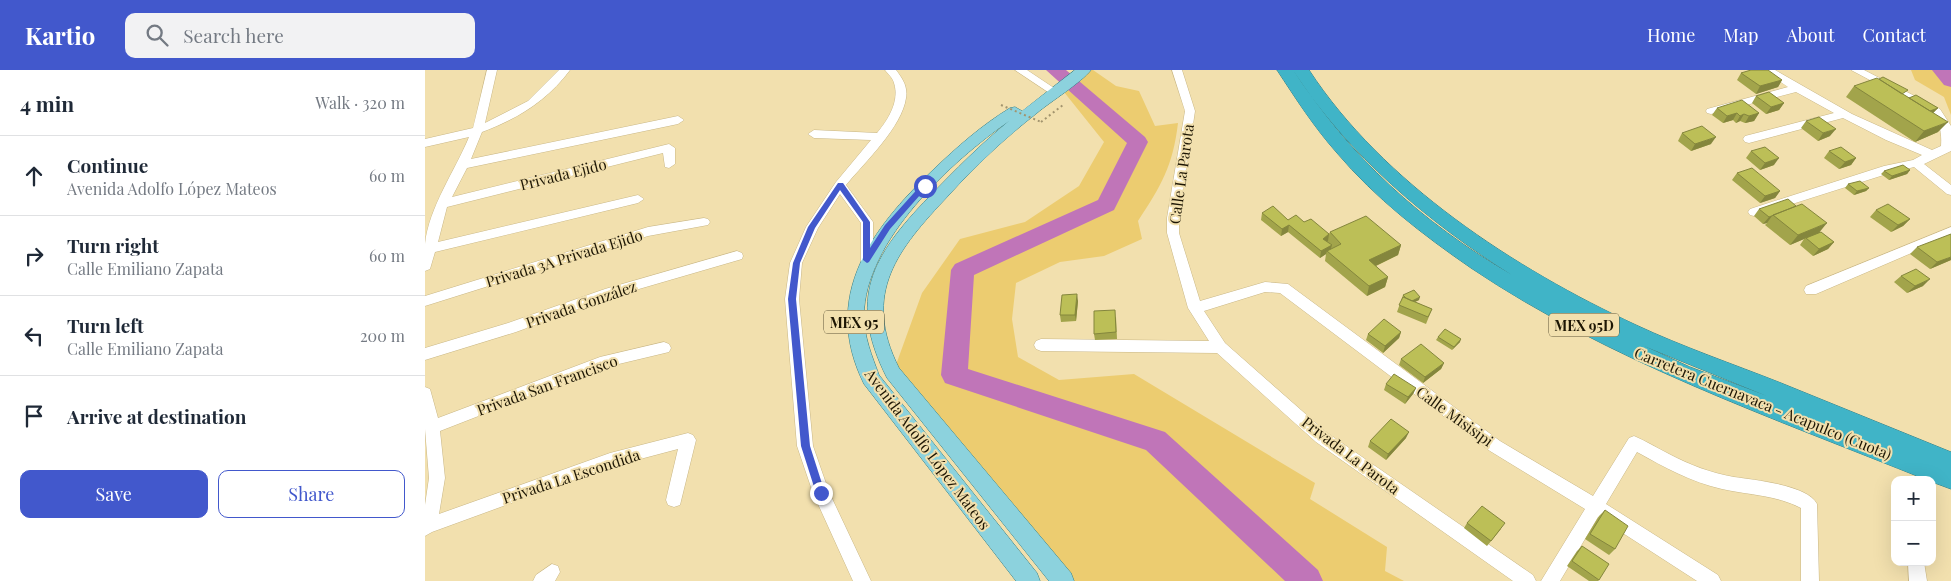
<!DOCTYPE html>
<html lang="en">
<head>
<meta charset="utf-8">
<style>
  body { margin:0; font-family:"Playfair Display",serif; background:#f2f2f3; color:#1f2937 }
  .controls { position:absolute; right:15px; bottom:15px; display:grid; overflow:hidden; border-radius:10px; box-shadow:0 5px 20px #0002 }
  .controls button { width:45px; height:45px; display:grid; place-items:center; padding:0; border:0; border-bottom:1px solid #e0e1e3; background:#fff; color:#1f2937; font:25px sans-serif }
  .stop { position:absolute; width:15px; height:15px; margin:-11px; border:4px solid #4258cc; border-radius:50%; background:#fff }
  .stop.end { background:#4258cc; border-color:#fff; box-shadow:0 1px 5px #0008 }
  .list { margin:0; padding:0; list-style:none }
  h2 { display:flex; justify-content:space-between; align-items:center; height:65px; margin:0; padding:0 20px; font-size:21px }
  h2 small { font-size:16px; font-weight:400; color:#747a83 }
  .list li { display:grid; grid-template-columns:32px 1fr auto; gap:15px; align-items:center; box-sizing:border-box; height:80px; padding:0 20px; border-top:1px solid #e0e1e3 }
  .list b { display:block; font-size:19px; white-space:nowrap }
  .list p { margin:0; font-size:16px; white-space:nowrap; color:#747a83 }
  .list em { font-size:16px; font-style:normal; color:#747a83 }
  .actions { display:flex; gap:10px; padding:15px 20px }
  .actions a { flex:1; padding:11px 0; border:1px solid #4258cc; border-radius:10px; text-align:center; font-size:18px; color:#4258cc }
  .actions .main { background:#4258cc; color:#fff }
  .icon { flex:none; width:28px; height:28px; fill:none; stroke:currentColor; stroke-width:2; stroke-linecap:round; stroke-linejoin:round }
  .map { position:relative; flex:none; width:1526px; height:511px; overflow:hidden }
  header { display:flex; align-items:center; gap:30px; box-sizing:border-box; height:70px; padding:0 25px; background:#4258cc; color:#fff }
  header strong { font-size:24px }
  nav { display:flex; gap:28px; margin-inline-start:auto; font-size:18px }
  .search { width:350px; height:45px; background:#f2f2f3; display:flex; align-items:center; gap:12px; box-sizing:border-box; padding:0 18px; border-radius:10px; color:#747a83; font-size:19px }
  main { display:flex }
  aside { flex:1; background:#fff }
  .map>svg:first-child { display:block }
  .green { fill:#eccc70 }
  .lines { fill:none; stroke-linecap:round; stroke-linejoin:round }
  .river { fill:#c075b8; fill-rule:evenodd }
  .minor-casing { stroke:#c9b786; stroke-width:1 }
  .major-casing { stroke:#347d83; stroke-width:1 }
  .highway-casing { stroke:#347d83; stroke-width:1 }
  .path { stroke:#a2946e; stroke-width:2; stroke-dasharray:2 3; stroke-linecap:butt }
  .minor { fill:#fff; fill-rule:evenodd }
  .major { fill:#8cd2dd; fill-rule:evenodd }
  .highway { fill:#40b4c7; fill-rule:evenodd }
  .path-bridge { stroke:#a2946e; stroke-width:2; stroke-dasharray:2 3; stroke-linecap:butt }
  .wall { fill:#a2a44b }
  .shaded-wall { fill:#84863d }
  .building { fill:#bcbf57; stroke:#84863d }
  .route { fill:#4258cc }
  .labels { text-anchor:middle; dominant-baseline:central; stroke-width:4; stroke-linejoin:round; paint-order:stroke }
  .shield { fill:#f2e0ae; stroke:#5d5337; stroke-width:1 }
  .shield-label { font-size:14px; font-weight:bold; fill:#1d1604 }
  .street-label { font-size:15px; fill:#1d1604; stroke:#f2e0ae }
</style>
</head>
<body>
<header>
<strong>Kartio</strong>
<div class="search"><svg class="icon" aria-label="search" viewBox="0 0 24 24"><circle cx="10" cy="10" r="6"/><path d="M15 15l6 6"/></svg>Search here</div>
<nav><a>Home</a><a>Map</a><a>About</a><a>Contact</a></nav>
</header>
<main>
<aside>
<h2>4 min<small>Walk · 320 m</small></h2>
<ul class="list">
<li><svg class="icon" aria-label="ahead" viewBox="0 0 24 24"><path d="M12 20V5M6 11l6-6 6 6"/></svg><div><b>Continue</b><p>Avenida Adolfo López Mateos</p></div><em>60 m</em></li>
<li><svg class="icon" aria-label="right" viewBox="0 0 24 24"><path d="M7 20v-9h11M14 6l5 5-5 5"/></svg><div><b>Turn right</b><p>Calle Emiliano Zapata</p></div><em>60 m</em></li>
<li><svg class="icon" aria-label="left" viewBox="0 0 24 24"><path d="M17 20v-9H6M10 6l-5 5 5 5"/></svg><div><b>Turn left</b><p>Calle Emiliano Zapata</p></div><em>200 m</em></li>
<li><svg class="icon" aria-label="arrive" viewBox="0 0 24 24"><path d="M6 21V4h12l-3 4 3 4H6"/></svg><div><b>Arrive at destination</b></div></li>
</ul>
<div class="actions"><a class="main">Save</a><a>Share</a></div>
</aside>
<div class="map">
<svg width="1526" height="511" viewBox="0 0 1526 511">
  <rect width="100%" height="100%" fill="#f2e0ae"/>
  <!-- green -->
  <path class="green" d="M651,0H668L691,16L714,21L730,56L753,53C748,96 736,116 713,151L717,169L679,186L635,192L591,213L587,249L593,287L634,310L709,304L890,413L885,429L962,477L960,501L979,511H638L468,303L497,223L535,169L600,152L654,116L679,72L635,17Z
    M1486,0H1526V45L1519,27L1490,10Z"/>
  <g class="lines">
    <!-- river -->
    <path class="river" d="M621,0H641L720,67L723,72L689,140L549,205L543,299L740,362L893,500L898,511H860L721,380L520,313L516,305L526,200L530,194L673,130L702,73Z
      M1507,0H1526V17L1519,15Z"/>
    <!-- minor casing -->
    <g class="minor-casing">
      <path id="minor" d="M62,0H72L60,53L103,31L134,0H145C122,31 92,49 57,62L46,89L253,46L259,50L253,54L42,98L27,127L244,74L250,78V94L244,98L240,97L238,83L22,137L13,172L213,125L219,129L213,133L10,182L5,199L0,201C0,192 0,183 0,174C4,137 30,101 44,67L0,77V69L48,58Z
        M460,0H471C477,8 483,16 481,28C477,57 440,92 421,115L448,152V190L447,193H437L436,190V153L415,124L393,158L377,193L374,229L388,376L404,422L446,511H428L388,423L372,376L360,229L365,193L381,157L411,112L446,70L389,68L383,64L389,60L452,63C463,50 475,31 469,13C468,8 463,4 460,0Z
        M590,0H602L635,22L634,24H626Z
        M747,0H757L770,41L754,148V163L775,231L840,212L863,214L1075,371L1168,426L1204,368L1209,366C1221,371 1232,378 1244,384C1265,395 1286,403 1309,407C1329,410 1383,415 1392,434L1394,511H1376V438C1351,425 1324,425 1297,419C1266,412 1239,397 1212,382L1181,434L1293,505L1296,511H1272L1173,447L1135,511H1116L1160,439L1065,381L855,223L840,222L779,241L800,273L901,362L1108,505L1111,511H1088L891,372L792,283L616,281L611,279L609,275L611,271L616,269L784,271L763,238L742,163V148L760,41Z
        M1338,0H1350L1427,44L1507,80L1516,76C1517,63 1515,53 1507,43L1426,0H1439L1515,39L1526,56V81L1499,94L1526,115V125L1522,124L1489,97L1465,103L1329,146L1325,145L1323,142L1325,139L1459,96L1488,90L1497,85L1461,70L1418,48L1324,73L1320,72L1318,69L1320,66L1409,43L1371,22L1286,44L1282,43L1281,41L1282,39L1363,17Z
        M279,148L283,149L285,152L283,155L223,166L0,236V226L223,157Z
        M1526,157V166L1391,224H1381L1379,220L1381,216Z
        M312,181L317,183L318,186L317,189L183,228L91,262L0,290V278L83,253L180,219Z
        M239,272L244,274L246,278L244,282L177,298L15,361L20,408L14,444L185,383L263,363L268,365L271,370L255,435L249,437L243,435L241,430L253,379L185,397L7,462L0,466V435L4,408L0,359V317L5,319L13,348L175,287Z
        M1483,492H1499L1502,511H1484Z
        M127,494L133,496L135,502L130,511H108L111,505Z"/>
    </g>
    <!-- major casing -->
    <g class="major-casing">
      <path id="major" d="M650,0H666C657,12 625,32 612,43C580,68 550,96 523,126C473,179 436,223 474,298L646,503L649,511H624L462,308C422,229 447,186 504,127C530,100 556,74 584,51C527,91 439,171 439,246C439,267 447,286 454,305L612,503L615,511H591L439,314C396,227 445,160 508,100C532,77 557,55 585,38L590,37L597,41Z"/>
    </g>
    <!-- highway casing -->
    <g class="highway-casing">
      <path id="highway" d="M852,0H868C926,88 996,152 1087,205C1003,152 923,85 868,0H884C958,113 1090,199 1211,255C1258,277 1308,294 1356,313C1413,336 1469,359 1526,382V419L1507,412V410H1502C1346,347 1186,292 1046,198C998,165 950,128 912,83C889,57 871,29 852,0ZM1219,276L1342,326L1265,297Z"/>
    </g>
    <!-- path -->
    <path class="path" d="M616,52L638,35"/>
    <!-- minor -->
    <use href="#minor" class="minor"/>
    <!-- major -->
    <use href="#major" class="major"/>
    <!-- highway -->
    <use href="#highway" class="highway"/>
    <!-- path-bridge -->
    <path class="path-bridge" d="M576,35L616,52"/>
  </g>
  <!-- wall -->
  <path class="wall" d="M1316,3L1357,10L1353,17L1331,24L1312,10Z
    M1429,16L1479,25L1484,28L1513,38L1508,43L1513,62L1490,72L1421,27Z
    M1331,26L1359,33L1354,40L1341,44L1327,33Z
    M1292,38L1334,43L1329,51L1320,53L1315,51L1311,53L1308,50L1298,53L1287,45Z
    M1381,51L1405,66L1393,71L1376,58Z
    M1257,63L1286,74L1266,81L1253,71Z
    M1326,81L1349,95L1335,100L1321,88Z
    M1404,81L1431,88L1426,95L1414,99L1399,88Z
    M1485,100L1482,104L1464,110L1456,104L1459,101Z
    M1312,103L1355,121L1350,128L1335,133L1307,110Z
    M1423,114L1444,118L1441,121L1429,125L1420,118Z
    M1334,139L1395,162L1409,172L1403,179L1388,186L1375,175L1379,169L1365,175L1340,155L1342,153L1338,154L1329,146Z
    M1451,140L1485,149L1478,156L1466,162L1445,147Z
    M837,143L863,150L879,152L904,164L905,162L976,175L973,185L951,196L963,207L960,217L942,226L900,191L901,184L895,188L863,162L856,166L836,150Z
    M1492,177L1526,190L1505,199L1485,184Z
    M1476,206L1498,216L1482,223L1469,212Z
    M978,225L994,230L990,232L1007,239L1001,254L972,242Z
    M653,231L651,251L636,252L635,245Z
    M691,247L692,269L670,270L669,264Z
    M976,262L974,268L958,283L941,270L943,264Z
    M1013,267L1035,272L1027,280L1011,270Z
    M976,289L1019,293L1016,299L998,313L974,295Z
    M961,314L991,318L988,324L980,334L959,320Z
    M981,368L961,390L943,377L945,371Z
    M1180,440L1190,479L1184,485L1160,469L1174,446Z
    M1042,453L1076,459L1062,476L1039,458Z
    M1157,476L1174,510L1173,511H1164L1142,496L1152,481Z"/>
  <!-- shaded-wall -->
  <path class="shaded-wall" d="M1357,10L1353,17L1331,24L1335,16Z
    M1359,33L1354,40L1341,44L1346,37Z
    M1513,38L1506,45L1500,43Z
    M1312,43L1308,50L1298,53L1302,46Z
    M1334,43L1329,51L1320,53L1324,46Z
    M1319,44L1315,51L1311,53L1315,46Z
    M1523,52L1513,62L1490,72L1499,61Z
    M1411,59L1405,66L1393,71L1398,63Z
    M1291,67L1286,74L1266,81L1270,74Z
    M1354,88L1349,95L1335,100L1340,93Z
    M1431,88L1426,95L1414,99L1420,92Z
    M1485,100L1482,104L1464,110L1467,106Z
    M1444,118L1441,121L1429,125L1432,121Z
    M1355,121L1350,128L1335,133L1340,126Z
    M1347,146L1342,153L1338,154L1344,147Z
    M1485,149L1478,156L1466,162L1473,155Z
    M1402,153L1393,164L1381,168L1379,169L1365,175L1373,165Z
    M864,155L863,162L856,166L857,159Z
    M904,164L903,171L897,176L898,169Z
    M1409,172L1403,179L1388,186L1394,179Z
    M907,175L905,182L902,181L901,184L895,188L896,181Z
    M976,175L973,185L942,200L944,190Z
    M1526,187V190L1505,199L1512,192Z
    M963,207L960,217L942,226L944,216Z
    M1505,209L1498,216L1482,223L1490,216Z
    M652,224L653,231L651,251L650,245Z
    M995,227L994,230L983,235L984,232Z
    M976,262L974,268L958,283L960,276Z
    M1036,269L1035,272L1027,280L1029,277Z
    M1019,293L1016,299L998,313L1000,307Z
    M991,318L988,324L980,334L983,327Z
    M984,362L981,368L961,390L963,384Z"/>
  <!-- building -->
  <path class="building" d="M1326,0H1343L1357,10L1335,16L1316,3Z
    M1458,7L1483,20L1477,24L1454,9Z
    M1452,8L1523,52L1499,61L1429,16Z
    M1344,22L1359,33L1346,37L1331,26Z
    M1491,25L1513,38L1505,41L1484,28Z
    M1317,30L1334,43L1324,46L1319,44L1315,46L1312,43L1302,46L1292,38Z
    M1394,47L1411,59L1398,63L1381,51Z
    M1277,56L1291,67L1270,74L1257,63Z
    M1340,77L1354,88L1340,93L1326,81Z
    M1416,77L1431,88L1420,92L1404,81Z
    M1478,95L1485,100L1467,106L1459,101Z
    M1327,98L1355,121L1340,126L1312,103Z
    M1435,111L1444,118L1432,121L1423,114Z
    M1363,129L1371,136L1344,147L1334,139Z
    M1377,134L1402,153L1373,165L1348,145Z
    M1463,134L1485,149L1473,155L1451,140Z
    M848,136L863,150L871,145L879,152L886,149L904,164L898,169L907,175L896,181L864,155L857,159L837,143Z
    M941,146L976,175L944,190L963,207L944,216L902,181L916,174L905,162Z
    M1396,162L1409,172L1394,179L1381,168Z
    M1526,164V187L1512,192L1492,177Z
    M1491,199L1505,209L1490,216L1476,206Z
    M989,220L995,227L987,231L981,228L978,225Z
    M652,224L650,245H635L637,225Z
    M978,227L1007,239L1003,247L974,235Z
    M690,240L691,262L669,264V241Z
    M959,249L976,262L960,276L943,264Z
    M1020,259L1036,269L1029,277L1013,267Z
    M996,274L1019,293L1000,307L976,289Z
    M969,304L991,318L983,327L961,314Z
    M966,349L984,362L963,384L945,371Z
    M1057,436L1080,453L1066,471L1042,453Z
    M1180,440L1203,456L1190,479L1165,464Z
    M1157,476L1184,494L1174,510L1147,491Z"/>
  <!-- route -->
  <path class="route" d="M413,113H418L445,152V178L460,155L497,114L503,116L465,159L444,192L442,193L438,190V152L415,120L390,158L375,193L371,229L385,376L400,423L396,427L391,423L376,376L363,229L368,193L383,157Z"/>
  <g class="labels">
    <!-- shield labels -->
    <g class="shield">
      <rect x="399" y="240.5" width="60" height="23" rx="4"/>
      <rect x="1124" y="243.5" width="70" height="23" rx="4"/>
    </g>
    <g class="shield-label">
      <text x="429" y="252">MEX 95</text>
      <text x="1159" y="255">MEX 95D</text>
    </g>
    <!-- street labels -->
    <g class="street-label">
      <text transform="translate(138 104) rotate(-14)">Privada Ejido</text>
      <text transform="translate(756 104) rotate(-82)">Calle La Parota</text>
      <text transform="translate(139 188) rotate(-17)">Privada 3A Privada Ejido</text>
      <text transform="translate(156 234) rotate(-19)">Privada González</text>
      <text transform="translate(122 315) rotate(-20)">Privada San Francisco</text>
      <text transform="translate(1338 333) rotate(22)">Carretera Cuernavaca - Acapulco (Cuota)</text>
      <text transform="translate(1030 346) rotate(36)">Calle Misisipi</text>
      <text transform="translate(503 379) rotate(53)">Avenida Adolfo López Mateos</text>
      <text transform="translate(926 385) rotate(37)">Privada La Parota</text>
      <text transform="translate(146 406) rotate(-18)">Privada La Escondida</text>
    </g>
  </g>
</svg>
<div class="controls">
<button>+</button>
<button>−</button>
</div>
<div class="stop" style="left:500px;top:116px"></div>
<div class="stop end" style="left:396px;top:423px"></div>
</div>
</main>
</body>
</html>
